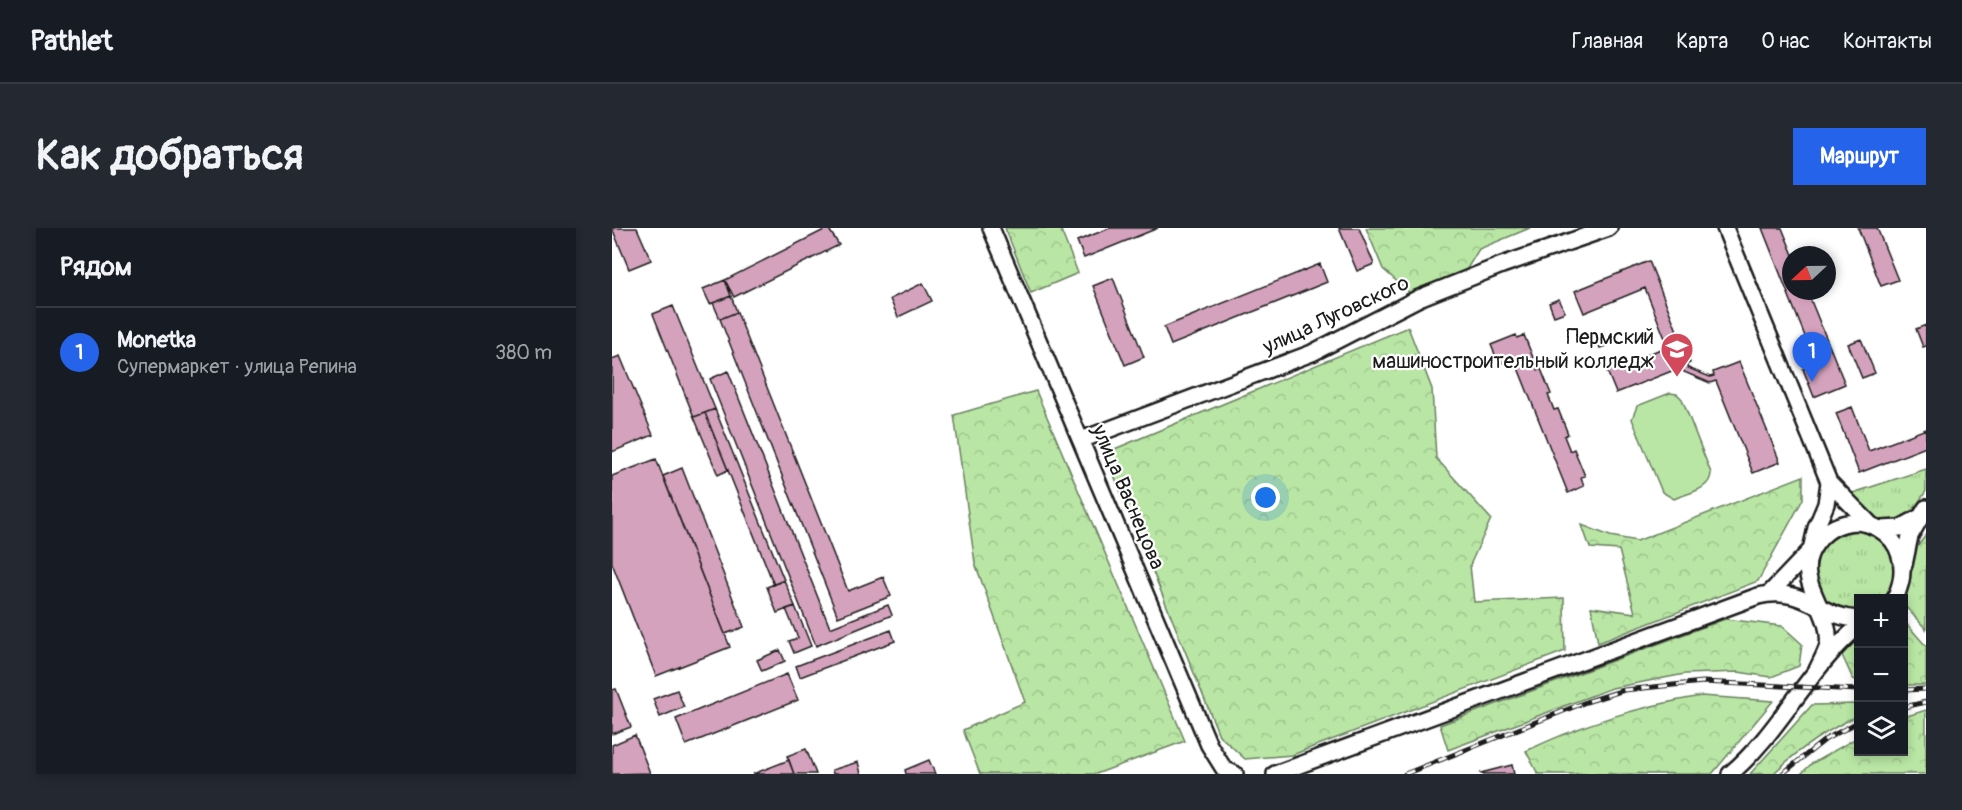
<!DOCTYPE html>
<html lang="ru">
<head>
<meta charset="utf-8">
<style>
  body { margin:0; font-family:Pangolin,sans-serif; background:#242831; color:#f1f3f6 }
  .controls { position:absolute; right:18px; bottom:18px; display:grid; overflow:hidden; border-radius:0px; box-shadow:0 3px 9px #0003 }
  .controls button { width:54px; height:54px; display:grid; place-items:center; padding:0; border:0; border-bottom:2px solid #363941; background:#171b24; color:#f1f3f6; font:30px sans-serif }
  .compass { position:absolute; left:1170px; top:18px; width:54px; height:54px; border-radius:50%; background:#171b24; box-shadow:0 3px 9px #0003; rotate:248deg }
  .you { position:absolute; left:654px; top:270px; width:21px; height:21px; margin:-15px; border:4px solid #fff; border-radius:50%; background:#1a73e8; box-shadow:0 0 0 9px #1a73e833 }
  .badge { display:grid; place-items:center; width:39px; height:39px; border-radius:50%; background:#2563eb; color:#fff; font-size:20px; font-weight:700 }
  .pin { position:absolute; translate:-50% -50px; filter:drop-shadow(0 2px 3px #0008) }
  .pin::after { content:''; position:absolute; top:32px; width:21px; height:18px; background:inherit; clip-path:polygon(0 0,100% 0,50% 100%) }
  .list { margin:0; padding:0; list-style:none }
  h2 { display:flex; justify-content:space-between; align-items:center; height:78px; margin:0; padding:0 24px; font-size:26px }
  h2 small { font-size:20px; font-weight:400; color:#9ea1a6 }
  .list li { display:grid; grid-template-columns:39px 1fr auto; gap:18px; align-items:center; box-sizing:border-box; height:90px; padding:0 24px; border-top:2px solid #363941 }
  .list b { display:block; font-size:22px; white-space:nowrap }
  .list p { margin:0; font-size:20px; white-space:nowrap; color:#9ea1a6 }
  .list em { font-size:20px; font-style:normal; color:#9ea1a6 }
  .icon { flex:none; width:33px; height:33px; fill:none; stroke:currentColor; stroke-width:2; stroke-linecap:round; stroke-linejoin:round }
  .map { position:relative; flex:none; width:1314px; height:546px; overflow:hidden; border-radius:0px }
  header { display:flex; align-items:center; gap:36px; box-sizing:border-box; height:84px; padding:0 30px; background:#171b24; border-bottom:2px solid #363941 }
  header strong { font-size:28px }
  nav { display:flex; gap:33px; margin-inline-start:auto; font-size:21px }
  .intro { display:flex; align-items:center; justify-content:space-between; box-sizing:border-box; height:144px; padding:0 36px }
  h1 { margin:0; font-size:42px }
  .button { padding:15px 27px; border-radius:0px; background:#2563eb; color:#fff; font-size:21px; font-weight:700 }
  main { display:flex; gap:36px; padding:0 36px }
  aside { flex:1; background:#171b24; border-radius:0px; box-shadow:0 3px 9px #0003 }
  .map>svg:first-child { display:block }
  .grass { fill:url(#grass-tufts); stroke:#6a8160; stroke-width:1.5 }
  .forest { fill:url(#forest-crowns); stroke:#6a8160; stroke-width:1.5 }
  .pitch { fill:#b9e6a4; stroke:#6a8160; stroke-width:1.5 }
  .building { fill:#d5a2be; stroke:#1c1c1c; stroke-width:1.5 }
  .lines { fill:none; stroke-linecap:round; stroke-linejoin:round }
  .minor-casing { stroke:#1c1c1c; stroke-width:20 }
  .minor { stroke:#fff; stroke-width:15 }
  .rail-casing { stroke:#1c1c1c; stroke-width:5 }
  .rail { stroke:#fff; stroke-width:3; stroke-dasharray:9; stroke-linecap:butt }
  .labels { text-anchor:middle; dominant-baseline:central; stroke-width:4.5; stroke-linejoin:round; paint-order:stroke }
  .street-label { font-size:21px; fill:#1c1c1c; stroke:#fff }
  .poi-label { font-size:21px; fill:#1c1c1c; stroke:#fff; text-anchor:end }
</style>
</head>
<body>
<header>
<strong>Pathlet</strong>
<nav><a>Главная</a><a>Карта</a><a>О нас</a><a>Контакты</a></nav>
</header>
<div class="intro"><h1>Как добраться</h1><a class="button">Маршрут</a></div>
<main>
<aside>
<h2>Рядом<small></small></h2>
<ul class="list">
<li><span class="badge">1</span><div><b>Monetka</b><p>Супермаркет · улица Репина</p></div><em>380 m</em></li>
</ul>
</aside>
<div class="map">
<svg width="1314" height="546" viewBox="0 0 1314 546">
  <defs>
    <pattern id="grass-tufts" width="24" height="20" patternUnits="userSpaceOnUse" patternTransform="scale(1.5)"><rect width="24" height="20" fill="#b9e6a4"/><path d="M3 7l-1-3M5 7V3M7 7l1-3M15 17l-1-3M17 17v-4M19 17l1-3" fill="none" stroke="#9ec58d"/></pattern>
    <pattern id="forest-crowns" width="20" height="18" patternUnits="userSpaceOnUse" patternTransform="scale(1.5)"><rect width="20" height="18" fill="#b9e6a4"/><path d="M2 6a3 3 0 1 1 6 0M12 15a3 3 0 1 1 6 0" fill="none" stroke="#9ec58d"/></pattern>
  </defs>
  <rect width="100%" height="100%" fill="#fff"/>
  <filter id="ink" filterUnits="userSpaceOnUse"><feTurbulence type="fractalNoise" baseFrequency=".0167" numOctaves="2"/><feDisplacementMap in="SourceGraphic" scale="12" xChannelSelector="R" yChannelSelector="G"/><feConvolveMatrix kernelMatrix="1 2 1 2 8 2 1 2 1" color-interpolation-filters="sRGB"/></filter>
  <g filter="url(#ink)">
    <!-- grass -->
    <path class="grass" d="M1314,241V263L1297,289L1269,293L1250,278L1241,265Z
      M1247,303C1281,312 1292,342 1273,370H1246V383C1192,386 1187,307 1247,303Z"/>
    <!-- forest -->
    <path class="forest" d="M393,0H448L466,45L419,65Z
      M754,0H918L867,21L853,44L799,66L771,41Z
      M796,99L820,161L824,230L879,291L858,337L862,374L952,370L953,423L680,527L633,531L607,507L493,225Z
      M424,163L573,513L484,546H368L351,502L413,474L363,335L342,187Z
      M1191,248V271L1146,353L986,415L979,379L1023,385L1007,322L978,320L970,297L998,308L1025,313Z
      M1314,307V401L1292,377L1305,319Z
      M1113,391L1170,398L1190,416L1187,438L1159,449L1126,444L1073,446L1000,460L836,522L828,497Z
      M1292,393L1314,418V457H1292Z
      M1246,406V452L1241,451L1229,425Z
      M1089,468L1161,473L1100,546H926L914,523C973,495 1025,479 1089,468Z
      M1246,476V488C1214,502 1186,522 1161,546H1138L1200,477Z
      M1314,482V546H1189L1199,536L1246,509V524H1292V489Z"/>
    <!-- pitch -->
    <path class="pitch" d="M1058,165L1065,166L1070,171L1099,245C1099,262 1075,265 1062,271L1050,264L1020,191L1025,178Z"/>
    <!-- building -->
    <path class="building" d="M0,0H25L39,32L17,41Z
      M216,0L227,17L122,69L113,52Z
      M498,0H546L472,30L465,13Z
      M727,0H747L762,36L745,43Z
      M1150,0H1170L1181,27L1179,63H1195L1233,156L1202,169L1191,141L1204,136Z
      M1246,0H1265L1286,52L1269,58Z
      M1037,33L1078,135L1074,137L1076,140L1098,149L1102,148L1101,144L1127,134L1168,234L1141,245L1104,153L1098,155L1084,149L1072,144L1070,139L1004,165L995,143L1056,118L1033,60L972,85L963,63Z
      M708,36L715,54L559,117L552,99Z
      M501,50L532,129L513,137L481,58Z
      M113,52L119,68L98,76L91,61Z
      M311,55L320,73L286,89L278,71Z
      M119,68L125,84L108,91L101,75Z
      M947,71L953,84L942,88L937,75Z
      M61,78L103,181L82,189L41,86Z
      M125,84L236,363L271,349L279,368L226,389L108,91Z
      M1314,97V118L1311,119L1304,101Z
      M991,104L996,117L988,120L983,107Z
      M904,107L905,110L912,107L926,142L929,141L939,166L936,167L942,182L946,181L956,206L952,208L958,223L962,221L973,248L969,249L972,258L956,265L902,130L887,136L879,117Z
      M1249,111L1263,145L1250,150L1236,116Z
      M8,128L41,207L0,224V131Z
      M116,143L218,400L276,377L280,387L204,418L98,151Z
      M1240,179L1257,223L1314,201V219L1247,245L1224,185Z
      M103,181L172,352L162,357L93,185Z
      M93,185L116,242L106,247L82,189Z
      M44,231L118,419L44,448L0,335V248Z
      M70,240L132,399L113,406L51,248Z
      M172,352L183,378L165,385L155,359Z
      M183,378L199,418L182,425L177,413L186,410L174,381Z
      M279,402L283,413L188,449L184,438Z
      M168,422L173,433L150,443L145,432Z
      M175,446L186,472L74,517L64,491Z
      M4,461L19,499L0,506V462Z
      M65,462L72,479L48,489L41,471Z
      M23,507L38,545L0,546V517Z
      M194,521L204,546H182L175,528Z
      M177,532L182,546H141Z
      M317,532L323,546H294L293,542Z
      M246,534L249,546H221L220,542Z
      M900,537L902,546H870L869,545Z"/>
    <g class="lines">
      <!-- minor casing -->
      <g class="minor-casing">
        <path id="minor" d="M379,0L597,517L612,541L623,546
          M1113,0L1217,254L1260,298
          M469,212L700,125L807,70L890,37L997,0
          M1269,301L1288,300L1308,289
          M1292,337L1298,308L1314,280
          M1157,366L1199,322L1204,300L1214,276L1217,254
          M1205,442C1208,435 1214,425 1216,417C1221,382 1181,354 1201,320C1234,265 1314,306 1283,370
          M663,546L1146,368C1192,357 1209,390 1246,391
          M1118,546C1168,504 1196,440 1246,399"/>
      </g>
      <!-- minor -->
      <use href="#minor" class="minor"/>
      <!-- rail casing -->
      <g class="rail-casing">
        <path id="rail" d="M1292,462L1314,461
          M1292,479L1314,474
          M793,546L974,474L1012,462L1091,454L1246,462
          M1170,546L1214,511L1246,494"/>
      </g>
      <!-- rail -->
      <use href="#rail" class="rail"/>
    </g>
  </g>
  <!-- icons -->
  <defs>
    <g id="university-pin" transform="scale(1.725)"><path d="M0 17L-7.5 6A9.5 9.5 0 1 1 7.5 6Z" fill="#d1495b" stroke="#fff"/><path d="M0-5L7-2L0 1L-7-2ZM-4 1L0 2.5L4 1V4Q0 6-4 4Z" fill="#fff"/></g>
  </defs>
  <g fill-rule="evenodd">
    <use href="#university-pin" x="1065" y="121"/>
  </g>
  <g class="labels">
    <!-- street labels -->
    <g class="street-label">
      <text transform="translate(724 87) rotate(-25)">улица Луговского</text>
      <text transform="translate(516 269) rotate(67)">улица Васнецова</text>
    </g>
    <!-- poi labels -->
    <g class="poi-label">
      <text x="1042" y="109">Пермский<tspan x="1042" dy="24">машиностроительный колледж</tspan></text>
    </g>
  </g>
</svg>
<div class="controls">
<button>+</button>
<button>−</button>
<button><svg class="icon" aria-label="layers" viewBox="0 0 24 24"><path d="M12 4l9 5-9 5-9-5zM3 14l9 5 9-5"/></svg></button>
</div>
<svg class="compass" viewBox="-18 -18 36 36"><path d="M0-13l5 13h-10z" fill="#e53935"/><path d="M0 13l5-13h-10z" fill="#9ea1a6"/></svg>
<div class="you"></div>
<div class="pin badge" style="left:1200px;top:154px">1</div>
</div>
</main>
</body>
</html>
